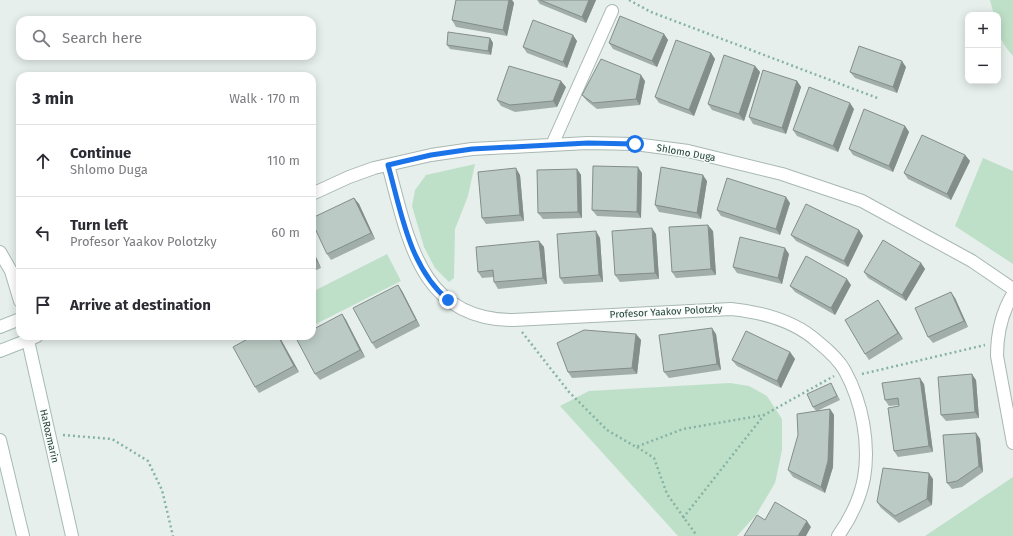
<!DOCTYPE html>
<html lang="en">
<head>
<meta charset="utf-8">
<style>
  body { margin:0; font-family:"Fira Sans",sans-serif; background:#f2f2f3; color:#2b2b33 }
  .controls { position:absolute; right:12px; top:12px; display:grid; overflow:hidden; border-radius:8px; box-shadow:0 2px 10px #0003 }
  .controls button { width:36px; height:36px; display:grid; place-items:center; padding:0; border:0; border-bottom:1px solid #e1e1e2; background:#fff; color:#2b2b33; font:20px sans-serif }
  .stop { position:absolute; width:12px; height:12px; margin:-9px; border:3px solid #1a73e8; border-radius:50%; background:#fff }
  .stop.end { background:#1a73e8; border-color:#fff; box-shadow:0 1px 4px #0008 }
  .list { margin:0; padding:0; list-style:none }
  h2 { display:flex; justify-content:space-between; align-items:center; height:52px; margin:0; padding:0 16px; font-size:17px }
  h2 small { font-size:13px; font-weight:400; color:#7c7c81 }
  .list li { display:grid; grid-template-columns:26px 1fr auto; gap:12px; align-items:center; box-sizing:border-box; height:72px; padding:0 16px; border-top:1px solid #e1e1e2 }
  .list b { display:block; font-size:15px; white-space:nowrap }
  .list p { margin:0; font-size:13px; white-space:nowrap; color:#7c7c81 }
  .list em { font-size:13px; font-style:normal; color:#7c7c81 }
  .icon { flex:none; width:22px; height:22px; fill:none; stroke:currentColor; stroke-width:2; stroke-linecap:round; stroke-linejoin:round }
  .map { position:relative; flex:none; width:1013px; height:536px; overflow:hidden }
  .search { position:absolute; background:#fff; box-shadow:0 2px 10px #0003; left:16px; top:16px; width:300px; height:44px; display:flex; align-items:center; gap:10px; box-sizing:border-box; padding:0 14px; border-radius:12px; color:#7c7c81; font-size:15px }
  .panel { position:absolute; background:#fff; box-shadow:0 2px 10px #0003; left:16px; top:72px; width:300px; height:268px; border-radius:12px }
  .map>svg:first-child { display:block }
  .green { fill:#bfe0c8 }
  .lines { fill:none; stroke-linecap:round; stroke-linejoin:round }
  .street-casing { stroke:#a8b8b2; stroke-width:14 }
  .secondary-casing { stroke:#a4bbb3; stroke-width:14 }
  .path { stroke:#86b3a5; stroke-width:2.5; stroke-dasharray:2 3; stroke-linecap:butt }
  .street { stroke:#fff; stroke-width:12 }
  .secondary { stroke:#fff; stroke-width:12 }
  .wall { fill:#a1aea9 }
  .shaded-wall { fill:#838d89 }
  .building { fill:#bbcac4; stroke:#838d89 }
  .route { stroke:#1a73e8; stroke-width:5 }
  .labels { text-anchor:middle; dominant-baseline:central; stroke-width:3; stroke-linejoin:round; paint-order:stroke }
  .street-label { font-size:10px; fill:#24423a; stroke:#f7fbf9 }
</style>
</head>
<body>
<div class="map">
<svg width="1013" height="536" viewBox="0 0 1013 536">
  <rect width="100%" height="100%" fill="#e6efeb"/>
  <!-- green -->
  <path class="green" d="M990,0H1013V56C1000,41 998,35 998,15H994Z
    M983,158L1013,171V264L955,226Z
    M475,164L468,196L455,229L454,278L449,282L435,268L424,247L412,206L415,190L426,175Z
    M387,254L401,281L312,326V292Z
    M730,383L749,386L767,396L782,419V450L775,483L756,515L737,536H678L560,406L589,391Z
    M1013,477V536H925Z"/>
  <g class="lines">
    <!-- street casing -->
    <g class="street-casing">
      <path id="street" d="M552,145L612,11
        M388,165C408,237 419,320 513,320L731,309C761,312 795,321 818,342C828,350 839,360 845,371C862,402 870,443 864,478C860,499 850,519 838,536
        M312,194L349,177L374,168L431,155L472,149L588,143L635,144L688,151L782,174L862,201L972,261L1013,289
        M1013,294C1002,312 997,335 997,356L1013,443
        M28,340L37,336"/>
    </g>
    <!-- secondary casing -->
    <g class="secondary-casing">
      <path id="secondary" d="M0,252L11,271L20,301
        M0,327L20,319
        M27,336L72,536
        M0,351L28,340
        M0,440L23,536"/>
    </g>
    <!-- path -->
    <path class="path" d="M629,0L651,12L880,99
      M522,332L569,392L607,430L636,447L683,429L764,415
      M862,374L985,345
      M63,435L112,439L148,461L162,490L173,536
      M637,447L654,458L667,494L697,536
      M683,518L764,415L834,376"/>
    <!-- street -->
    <use href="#street" class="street"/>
    <!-- secondary -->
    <use href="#secondary" class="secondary"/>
  </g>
  <!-- wall -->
  <path class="wall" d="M456,0H512L514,3L507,36L456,27L452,20Z
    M537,0H596L586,23L540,4Z
    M664,34L668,40L657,67L613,49L609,43Z
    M490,38L493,43L491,55L450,49L447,45Z
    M577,41L567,68L527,53L523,47Z
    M711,53L715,59L694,116L659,103L655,97Z
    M755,66L760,72L744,121L712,110L708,104Z
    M906,67L897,93L855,78L850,72Z
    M645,81L640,105L597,109L587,101L582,95Z
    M797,81L801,87L786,134L753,124L749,117Z
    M566,87L557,107L515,112L501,106L497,100Z
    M854,109L838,152L797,136L793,130Z
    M905,126L909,132L893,172L853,155L849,149Z
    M965,155L970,161L951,200L908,179L904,173Z
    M577,169L581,175L582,218L543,219L538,213Z
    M642,173L641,218L597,216L592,210Z
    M520,175L524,221L486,224L482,218Z
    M707,181L701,219L659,212L655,205Z
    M354,198L359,204L375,239L331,260L327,254Z
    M790,203L780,235L721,216L717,210Z
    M859,230L863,236L848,267L796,241L791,235Z
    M713,231L716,275L676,278L672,272Z
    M656,234L659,279L620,282L615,275Z
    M600,238L603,282L564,284L560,278Z
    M539,241L544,247L547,284L498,289L494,282V277L482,278L478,272Z
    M312,248L321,268L312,272Z
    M789,254L782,284L737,273L733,267Z
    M921,263L925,269L906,301L868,278L864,272Z
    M398,285L402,291L420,326L376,349L372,343Z
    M851,285L835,315L795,292L790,286Z
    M955,298L968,327L933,343L928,337Z
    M882,306L903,339L869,360L865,354Z
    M342,314L346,320L365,357L320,380L315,374Z
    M636,334L641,340L637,374L572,378L568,372Z
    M716,334L721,370L669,378L664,372Z
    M230,336H237L232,339Z
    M279,336L299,372L259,393L255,387Z
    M790,352L795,359L781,388L737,366L732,360Z
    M976,380L979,418L946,421L941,415Z
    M924,384L933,452L898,457L894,451L899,405L889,406L885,400Z
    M833,387L840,400L817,411L830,409L834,415L833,467L825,493L793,477L788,470L816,411L813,407Z
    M976,433L980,439L983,472L962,487L952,489L947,483Z
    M933,479L932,505L899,523L881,508L877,502Z"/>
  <!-- shaded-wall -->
  <path class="shaded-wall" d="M509,0H512L514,3L507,36L503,30Z
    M589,0H596L586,23L582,17Z
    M664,34L668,40L657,67L652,61Z
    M573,35L577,41L567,68L563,62Z
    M490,38L493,43L491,55L488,51Z
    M711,53L715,59L694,116L689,110Z
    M902,61L906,67L897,93L893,87Z
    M755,66L760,72L744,121L739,114Z
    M641,75L645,81L640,105L636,99Z
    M561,81L566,87L557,107L553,101Z
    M797,81L801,87L786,134L782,128Z
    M850,103L854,109L838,152L833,146Z
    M905,126L909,132L893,172L889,166Z
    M965,155L970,161L951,200L947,194Z
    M638,167L642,173L641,218L637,212Z
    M516,168L520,175L524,221L520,215Z
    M577,169L581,175L582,218L578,212Z
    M703,175L707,181L701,219L697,213Z
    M786,197L790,203L780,235L776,229Z
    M354,198L359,204L375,239L371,233Z
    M708,225L713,231L716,275L711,269Z
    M652,228L656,234L659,279L655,273Z
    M859,230L863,236L848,267L844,261Z
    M596,231L600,238L603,282L599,275Z
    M539,241L544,247L547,284L543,278Z
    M312,248L321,268L317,261L312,251Z
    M785,248L789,254L782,284L778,278Z
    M921,263L925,269L906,301L902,295Z
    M847,279L851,285L835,315L831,308Z
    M398,285L402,291L420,326L416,320Z
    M951,292L955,298L968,327L964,321Z
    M878,300L882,306L903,339L898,333Z
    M342,314L346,320L365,357L360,350Z
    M712,328L716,334L721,370L717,364Z
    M636,334L641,340L637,374L632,368Z
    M278,336H279L299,372L294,366Z
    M790,352L795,359L781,388L777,381Z
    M972,374L976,380L979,418L975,412Z
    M920,378L924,384L933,452L929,446Z
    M830,409L834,415L833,467L825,493L821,487Z
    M976,433L980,439L983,472L979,466Z
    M929,473L933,479L932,505L927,499Z
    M807,521L811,527L806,536H798Z"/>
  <!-- building -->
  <path class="building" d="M456,0H509L503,30L452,20Z
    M540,0H589L582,17Z
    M620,16L664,34L652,61L609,43Z
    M533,20L573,35L563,62L523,47Z
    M448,32L490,38L488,51L447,45Z
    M676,40L711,53L689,110L655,97Z
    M859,46L902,61L893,87L850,72Z
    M724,55L755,66L739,114L708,104Z
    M601,59L641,75L636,99L593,103L582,95Z
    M509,66L561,81L553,101L510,105L497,100Z
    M763,70L797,81L782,128L749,117Z
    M809,87L850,103L833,146L793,130Z
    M864,109L905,126L889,166L849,149Z
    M922,135L965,155L947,194L904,173Z
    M593,166L638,167L637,212L592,210Z
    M661,167L703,175L697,213L655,205Z
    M516,168L520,215L482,218L478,172Z
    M577,169L578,212L538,213L537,170Z
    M727,178L786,197L776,229L717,210Z
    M354,198L371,233L327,254L312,222V218Z
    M806,204L859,230L844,261L791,235Z
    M708,225L711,269L672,272L669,227Z
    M652,228L655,273L615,275L612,231Z
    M596,231L599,275L560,278L557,234Z
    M740,237L785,248L778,278L733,267Z
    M883,240L921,263L902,295L864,272Z
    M539,241L543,278L494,282L493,270L478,272L476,247Z
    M312,251L317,261L312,264Z
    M806,256L847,279L831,308L790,286Z
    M398,285L416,320L372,343L353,308Z
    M951,292L964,321L928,337L915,308Z
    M878,300L898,333L865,354L845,320Z
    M342,314L360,350L315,374L296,338L300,336H312V330Z
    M712,328L717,364L664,372L659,335Z
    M584,330L636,334L632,368L568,372L557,343Z
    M746,331L790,352L777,381L732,360Z
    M253,336H278L294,366L255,387L233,347Z
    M972,374L975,412L941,415L938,377Z
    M920,378L929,446L894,451L888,408L899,406L898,398L885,400L882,383Z
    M831,383L837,396L813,407L807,394Z
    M830,409L828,461L821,487L788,470L798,435L797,414Z
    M976,433L979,466L957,481L947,483L943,435Z
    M883,468L929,473L927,499L895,516L877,502Z
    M775,502L807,521L798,536H744L757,515L765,520Z"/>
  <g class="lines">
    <!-- route -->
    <path class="route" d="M448,300C409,267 401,211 388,165L431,155L472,149L588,143L635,144"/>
  </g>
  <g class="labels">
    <!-- street labels -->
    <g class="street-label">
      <text transform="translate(686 153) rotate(10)">Shlomo Duga</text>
      <text transform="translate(666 312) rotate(-3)">Profesor Yaakov Polotzky</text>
      <text transform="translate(49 436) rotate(77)">HaRozmarin</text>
    </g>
  </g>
</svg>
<div class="controls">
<button>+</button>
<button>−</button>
</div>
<div class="stop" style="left:635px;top:144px"></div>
<div class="stop end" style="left:448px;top:300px"></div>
<div class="search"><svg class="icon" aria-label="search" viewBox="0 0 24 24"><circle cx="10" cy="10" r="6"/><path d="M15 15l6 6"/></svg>Search here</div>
<section class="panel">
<h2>3 min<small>Walk · 170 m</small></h2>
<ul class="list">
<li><svg class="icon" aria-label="ahead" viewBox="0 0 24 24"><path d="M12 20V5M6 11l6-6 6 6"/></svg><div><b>Continue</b><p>Shlomo Duga</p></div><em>110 m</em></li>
<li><svg class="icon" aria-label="left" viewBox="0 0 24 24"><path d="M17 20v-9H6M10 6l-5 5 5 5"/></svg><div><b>Turn left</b><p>Profesor Yaakov Polotzky</p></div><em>60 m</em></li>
<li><svg class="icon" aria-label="arrive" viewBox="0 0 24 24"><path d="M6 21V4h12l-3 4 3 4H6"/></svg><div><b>Arrive at destination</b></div></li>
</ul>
</section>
</div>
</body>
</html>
